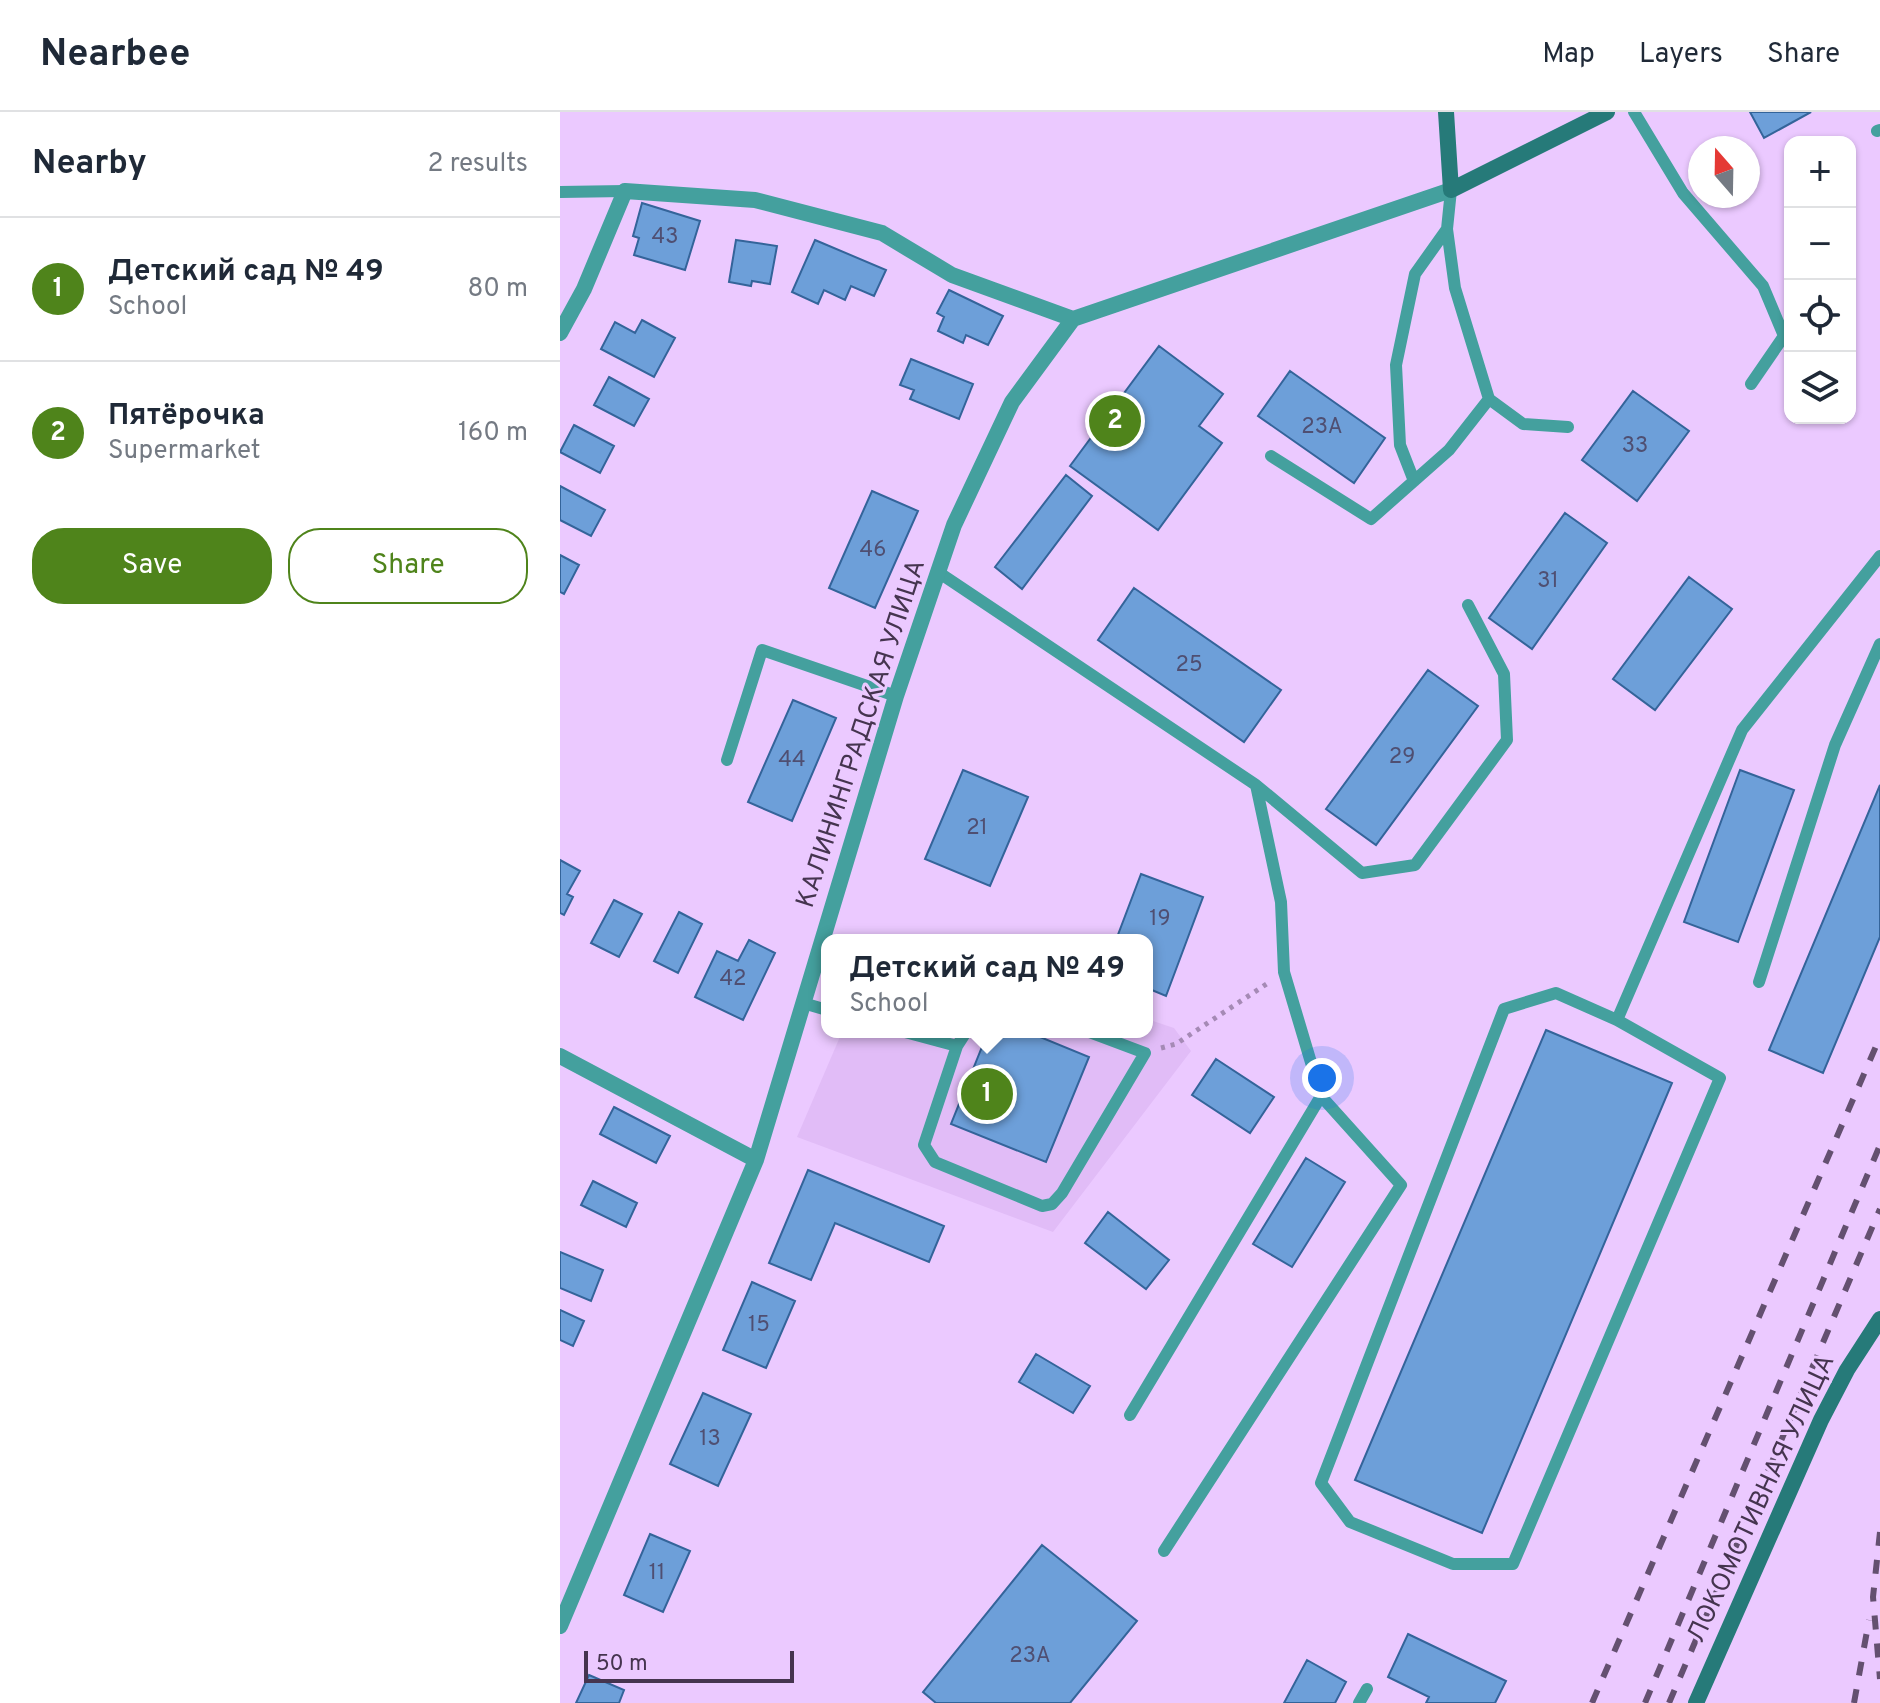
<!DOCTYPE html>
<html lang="en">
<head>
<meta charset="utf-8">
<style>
  body { margin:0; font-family:Overpass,sans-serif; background:#f6f6f7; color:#1f2937 }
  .controls { position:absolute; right:24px; top:24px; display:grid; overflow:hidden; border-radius:16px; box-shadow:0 2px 6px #0004 }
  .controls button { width:72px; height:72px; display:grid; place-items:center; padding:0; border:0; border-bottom:2px solid #e0e1e3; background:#fff; color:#1f2937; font:40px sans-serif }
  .compass { position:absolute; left:1128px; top:24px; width:72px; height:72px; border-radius:50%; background:#fff; box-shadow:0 2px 6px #0004; rotate:340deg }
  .scale { position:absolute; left:24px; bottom:20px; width:210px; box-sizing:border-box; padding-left:8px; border:4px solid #45344f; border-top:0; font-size:22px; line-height:28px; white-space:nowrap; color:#45344f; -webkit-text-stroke:6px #ebc9ff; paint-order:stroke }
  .you { position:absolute; left:762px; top:966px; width:28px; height:28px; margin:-20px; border:6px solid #fff; border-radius:50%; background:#1a73e8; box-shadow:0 0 0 12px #1a73e833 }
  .badge { display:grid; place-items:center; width:52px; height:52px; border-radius:50%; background:#4f841b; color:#fff; font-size:26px; font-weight:700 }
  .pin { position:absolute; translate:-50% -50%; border:4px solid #fff; box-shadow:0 2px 8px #0006 }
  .popup { position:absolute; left:261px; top:822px; width:332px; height:104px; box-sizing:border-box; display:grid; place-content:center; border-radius:16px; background:#fff; filter:drop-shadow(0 2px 6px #0005); font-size:26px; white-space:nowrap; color:#747a83 }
  .popup b { font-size:30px; color:#1f2937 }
  .popup::after { content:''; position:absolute; left:50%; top:100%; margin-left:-16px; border:16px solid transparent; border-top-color:#fff }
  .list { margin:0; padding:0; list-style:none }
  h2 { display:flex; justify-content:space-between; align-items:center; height:104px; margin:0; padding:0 32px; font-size:34px }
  h2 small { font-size:26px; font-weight:400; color:#747a83 }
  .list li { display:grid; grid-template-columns:52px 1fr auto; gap:24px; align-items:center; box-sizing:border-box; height:144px; padding:0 32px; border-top:2px solid #e0e1e3 }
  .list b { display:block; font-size:30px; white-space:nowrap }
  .list p { margin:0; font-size:26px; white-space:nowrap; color:#747a83 }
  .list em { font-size:26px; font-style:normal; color:#747a83 }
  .actions { display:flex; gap:16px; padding:24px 32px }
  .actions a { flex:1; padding:18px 0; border:2px solid #4f841b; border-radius:32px; text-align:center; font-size:28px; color:#4f841b }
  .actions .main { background:#4f841b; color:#fff }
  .icon { flex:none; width:44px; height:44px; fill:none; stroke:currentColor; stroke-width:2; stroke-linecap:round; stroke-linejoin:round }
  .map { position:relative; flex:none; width:1320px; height:1591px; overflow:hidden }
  header { display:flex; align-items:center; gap:48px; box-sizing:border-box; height:112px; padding:0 40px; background:#fff; border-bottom:2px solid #e0e1e3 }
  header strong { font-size:38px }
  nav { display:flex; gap:44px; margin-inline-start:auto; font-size:28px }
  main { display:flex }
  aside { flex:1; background:#fff }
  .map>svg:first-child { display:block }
  .built { fill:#e1bcf7 }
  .building { fill:#6d9fd9; stroke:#34649a; stroke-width:2 }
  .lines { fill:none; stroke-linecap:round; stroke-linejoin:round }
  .path { stroke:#a58ab5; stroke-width:5; stroke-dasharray:4 6; stroke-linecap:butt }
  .lane { stroke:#44a09e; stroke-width:12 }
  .street { stroke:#44a09e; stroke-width:16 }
  .secondary { stroke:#267a79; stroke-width:16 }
  .rail { stroke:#645070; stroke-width:6; stroke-dasharray:14 14; stroke-linecap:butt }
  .labels { text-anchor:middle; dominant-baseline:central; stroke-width:6; stroke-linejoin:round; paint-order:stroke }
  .number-label { font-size:22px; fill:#4f4f72 }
  .street-label { font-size:26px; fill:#45344f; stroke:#ebc9ff }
</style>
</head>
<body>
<header>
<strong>Nearbee</strong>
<nav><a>Map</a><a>Layers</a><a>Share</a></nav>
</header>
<main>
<aside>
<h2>Nearby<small>2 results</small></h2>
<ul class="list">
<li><span class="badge">1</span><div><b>Детский сад № 49</b><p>School</p></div><em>80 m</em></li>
<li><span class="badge">2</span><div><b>Пятёрочка</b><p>Supermarket</p></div><em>160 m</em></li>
</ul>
<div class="actions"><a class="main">Save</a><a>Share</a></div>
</aside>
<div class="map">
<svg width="1320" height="1591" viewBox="0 0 1320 1591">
  <rect width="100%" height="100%" fill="#ebc9ff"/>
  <!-- built -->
  <path class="built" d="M587,907L614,916L631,939L493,1120L237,1025L282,920H587Z"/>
  <!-- building -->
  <path class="building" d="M1190,0H1251L1204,26Z
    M82,91L140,109L125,158L74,143L79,126L73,124Z
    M176,128L217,134L210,172L192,169L191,174L169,170Z
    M255,128L326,158L314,184L291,174L285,188L264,178L258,192L232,180Z
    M389,178L443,204L428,233L406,223L403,231L378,219L384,205L377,201Z
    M82,208L115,226L94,265L41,237L55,210L75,221Z
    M599,234L663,282L639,314L662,331L598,418L510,354Z
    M351,247L413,272L399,307L350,287L354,278L340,273Z
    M730,259L825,326L794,371L698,304Z
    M49,265L89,287L74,314L34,293Z
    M1073,279L1129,319L1077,389L1022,348Z
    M14,313L54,334L40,361L0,340Z
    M506,363L532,384L462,477L435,455Z
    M0,374L45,398L31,424L0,408Z
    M312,379L358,399L315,496L269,476Z
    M1005,401L1047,431L972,537L929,506Z
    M0,443L19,453L4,482L0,480Z
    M1129,465L1172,497L1095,598L1053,567Z
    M574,476L721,578L684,630L538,528Z
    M868,558L918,594L816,733L766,697Z
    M233,588L276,606L232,709L188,690Z
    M403,658L468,685L430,774L365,747Z
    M1180,658L1234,678L1178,830L1124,810Z
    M1320,673V825L1263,961L1209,938Z
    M0,748L20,759L7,782L13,785L4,803L0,801Z
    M581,762L643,785L606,884L587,876V828H556Z
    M54,788L82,802L59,845L31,831Z
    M119,800L142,812L118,861L94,849Z
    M189,828L215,841L183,908L135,885L157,839L178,849Z
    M986,918L1112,971L922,1421L795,1368Z
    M428,920H468L529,945L486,1050L391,1012Z
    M656,947L714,985L690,1021L632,983Z
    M54,995L110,1024L96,1051L40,1022Z
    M746,1046L785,1070L732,1155L693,1132Z
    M248,1058L384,1114L369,1150L275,1111L251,1168L209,1151Z
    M33,1069L77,1091L66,1115L21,1093Z
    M548,1100L609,1148L586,1177L525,1131Z
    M0,1140L43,1158L31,1189L0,1176Z
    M192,1170L235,1189L206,1256L163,1238Z
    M0,1198L24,1209L13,1234L0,1228Z
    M476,1242L530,1274L513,1301L459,1270Z
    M143,1281L191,1302L158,1374L110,1352Z
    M90,1422L130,1439L103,1500L64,1483Z
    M482,1433L577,1509L510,1591H376L363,1580Z
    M848,1522L946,1569L935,1591H866L869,1585L828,1565Z
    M747,1548L786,1570L775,1591H724Z
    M29,1563L64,1578L59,1591H16Z"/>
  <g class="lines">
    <!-- path -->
    <path class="path" d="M601,936L616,932L708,871"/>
    <!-- lane -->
    <path class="lane" d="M1074,0L1123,81L1203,174L1224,224L1191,272
      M1317,19L1320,18
      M891,78L887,117L895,176L929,287L963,312L1008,315
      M0,80L65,79
      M711,344L811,407L889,338L929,287
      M854,369L840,333L836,253L855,162L887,117
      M378,460L696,673L802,761L855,753L947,628L944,562L908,493
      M167,648L202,538L336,584
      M1199,870L1275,633L1320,532
      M996,881L1057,908L1160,966L953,1452H893L790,1410L761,1371L944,897Z
      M243,891L267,898
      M1057,908L1182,618L1320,444
      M345,920L397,934
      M406,920L397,934L364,1033L375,1050L482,1094L492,1092L502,1081L585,941L529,920
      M570,1303L761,984
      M604,1439L841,1073L761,984L724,860L721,790L696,673
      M799,1591L807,1577"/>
    <!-- street -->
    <path class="street" d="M0,221L24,177L65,79L195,88L322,121L392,163L513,207
      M0,944L196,1048
      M0,1514L196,1048L336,584L394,413L452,290L513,207L891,78"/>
    <!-- secondary -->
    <path class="secondary" d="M886,0L891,78L1047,0
      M1136,1591L1261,1308L1287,1258L1320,1207"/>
    <!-- rail -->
    <path class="rail" d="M1320,1420L1313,1485L1320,1567
      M1032,1591L1320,925
      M1085,1591L1320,1033
      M1109,1591L1320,1097
      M1294,1591L1309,1508"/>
  </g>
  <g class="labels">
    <!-- number labels -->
    <g class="number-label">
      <text x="105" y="125">43</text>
      <text x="762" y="315">23А</text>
      <text x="1075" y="334">33</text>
      <text x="313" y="438">46</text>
      <text x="988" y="469">31</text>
      <text x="629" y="553">25</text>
      <text x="842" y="645">29</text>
      <text x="232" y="648">44</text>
      <text x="417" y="716">21</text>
      <text x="600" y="807">19</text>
      <text x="173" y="867">42</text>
      <text x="199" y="1213">15</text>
      <text x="150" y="1327">13</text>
      <text x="97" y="1461">11</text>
      <text x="470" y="1544">23А</text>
    </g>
    <!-- street labels -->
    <g class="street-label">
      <text transform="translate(302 622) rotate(-72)">КАЛИНИНГРАДСКАЯ УЛИЦА</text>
      <text transform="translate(1202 1387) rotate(-65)">ЛОКОМОТИВНАЯ УЛИЦА</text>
    </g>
  </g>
</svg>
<div class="controls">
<button>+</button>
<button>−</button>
<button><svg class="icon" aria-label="locate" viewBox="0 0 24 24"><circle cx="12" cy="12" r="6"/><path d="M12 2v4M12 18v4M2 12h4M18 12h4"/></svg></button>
<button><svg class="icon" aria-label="layers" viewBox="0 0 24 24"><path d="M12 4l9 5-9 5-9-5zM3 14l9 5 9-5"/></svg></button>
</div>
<svg class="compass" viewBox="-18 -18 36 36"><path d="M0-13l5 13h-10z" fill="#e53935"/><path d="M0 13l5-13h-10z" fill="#747a83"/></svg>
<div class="scale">50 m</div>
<div class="you"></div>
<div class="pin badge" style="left:427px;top:982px">1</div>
<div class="popup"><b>Детский сад № 49</b>School</div>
<div class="pin badge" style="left:555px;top:309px">2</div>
</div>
</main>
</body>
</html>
